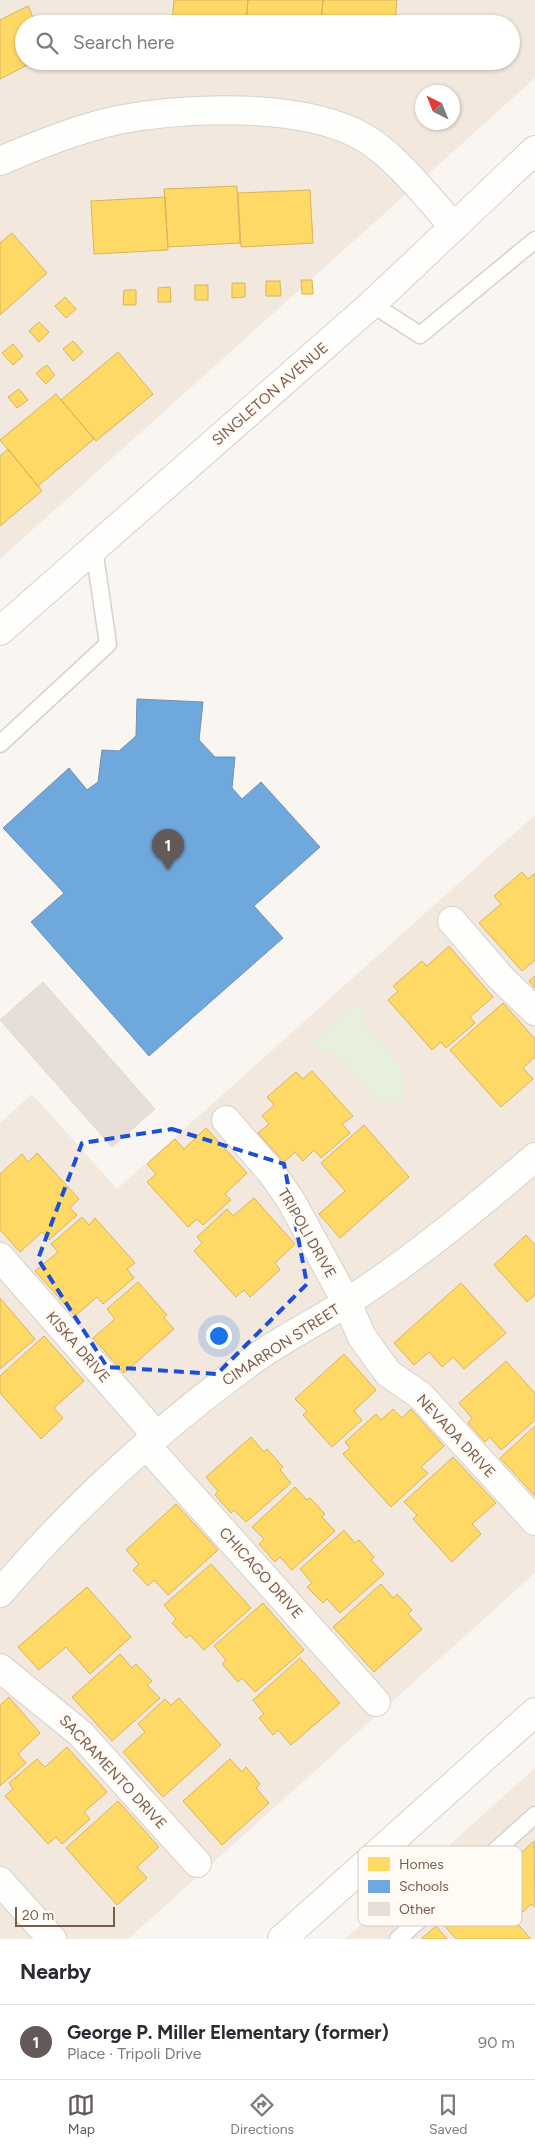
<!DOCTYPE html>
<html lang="en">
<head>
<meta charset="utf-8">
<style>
  body { margin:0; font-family:Figtree,sans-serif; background:#f7f7f7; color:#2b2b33 }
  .compass { position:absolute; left:415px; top:85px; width:45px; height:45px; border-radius:50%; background:#fff; box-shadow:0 1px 4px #0004; rotate:317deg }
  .scale { position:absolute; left:15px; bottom:12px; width:100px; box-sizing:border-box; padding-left:5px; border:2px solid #7a5c4d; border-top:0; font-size:14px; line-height:18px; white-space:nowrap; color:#7a5c4d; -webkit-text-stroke:4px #fffaf3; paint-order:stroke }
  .you { position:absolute; left:218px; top:1335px; width:18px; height:18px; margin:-12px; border:4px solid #fff; border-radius:50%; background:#1a73e8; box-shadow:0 0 0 8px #1a73e833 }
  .badge { display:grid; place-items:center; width:32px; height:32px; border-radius:50%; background:#625958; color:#fff; font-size:16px; font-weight:700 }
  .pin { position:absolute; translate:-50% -41px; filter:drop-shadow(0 1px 2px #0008) }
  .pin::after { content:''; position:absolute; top:26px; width:18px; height:15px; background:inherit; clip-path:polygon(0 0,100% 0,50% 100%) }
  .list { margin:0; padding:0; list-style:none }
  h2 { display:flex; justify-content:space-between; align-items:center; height:65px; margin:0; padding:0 20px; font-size:21px }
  h2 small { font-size:16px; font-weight:400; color:#7c7c81 }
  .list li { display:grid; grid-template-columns:32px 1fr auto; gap:15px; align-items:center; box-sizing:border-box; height:75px; padding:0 20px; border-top:1px solid #e1e1e2 }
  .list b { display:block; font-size:19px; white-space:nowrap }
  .list p { margin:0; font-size:16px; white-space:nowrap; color:#7c7c81 }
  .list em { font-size:16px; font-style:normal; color:#7c7c81 }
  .icon { flex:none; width:28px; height:28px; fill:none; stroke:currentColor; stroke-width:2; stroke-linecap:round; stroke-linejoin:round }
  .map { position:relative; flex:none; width:535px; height:1939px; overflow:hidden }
  .search { position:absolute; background:#fff; box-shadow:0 1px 4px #0004; left:15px; right:15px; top:15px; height:55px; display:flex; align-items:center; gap:12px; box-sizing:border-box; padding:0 18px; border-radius:28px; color:#7c7c81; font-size:19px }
  .sheet { height:140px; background:#fff }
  nav { display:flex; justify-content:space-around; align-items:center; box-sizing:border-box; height:70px; border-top:1px solid #e1e1e2; background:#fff; font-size:14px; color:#7c7c81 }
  nav a { display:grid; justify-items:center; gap:2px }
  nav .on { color:#625958 }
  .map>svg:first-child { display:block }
  .residential { fill:#f2e8de; fill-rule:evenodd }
  .green { fill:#e7f0db }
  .homes { fill:#ffd966; stroke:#d7b45e }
  .schools { fill:#6fa8dc; stroke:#7291b1 }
  .building { fill:#e6ded7; stroke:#e2d8d2 }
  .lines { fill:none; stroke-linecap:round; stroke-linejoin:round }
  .service-casing { stroke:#d7d1cb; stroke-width:19 }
  .minor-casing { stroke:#d7d1cb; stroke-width:30 }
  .tertiary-casing { stroke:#d7d1cb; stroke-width:30 }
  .service { stroke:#fefefd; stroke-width:16 }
  .minor { stroke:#fefefd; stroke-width:28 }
  .tertiary { stroke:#fefefd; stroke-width:28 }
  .marked { fill:none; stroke:#1d4ed8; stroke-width:4; stroke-dasharray:10 6; stroke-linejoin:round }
  .labels { text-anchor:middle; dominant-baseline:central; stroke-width:5; stroke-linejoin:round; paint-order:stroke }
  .street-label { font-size:15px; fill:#7a5c4d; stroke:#fffaf3 }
  .key { fill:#fffaf3; stroke:#d7cbc1; stroke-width:1 }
  .key-label { font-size:14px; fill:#7a5c4d }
</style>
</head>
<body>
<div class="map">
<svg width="535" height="1939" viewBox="0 0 535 1939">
  <rect width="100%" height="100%" fill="#f9f5f0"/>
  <!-- residential -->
  <path class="residential" d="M0,0H535V78L0,559ZM24,24H511V61H24ZM422,92H452V122H422Z
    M535,815V1573L128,1939H0V1123L32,1094L117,1189Z
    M535,1768V1939H345Z"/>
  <!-- green -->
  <path class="green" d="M353,1004L360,1007C366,1032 383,1046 400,1064L403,1070L405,1097L400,1103L378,1100L339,1058L332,1053L314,1048L313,1041Z"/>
  <!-- homes -->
  <path class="homes" d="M174,0H248L246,24H172Z
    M248,0H323L321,24H246Z
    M323,0H397L395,24H321Z
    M28,6L36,24H24V61H35L0,79V20Z
    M237,186L240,243L168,247L164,189Z
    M310,190L313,243L241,247L238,193Z
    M165,197L168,250L94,254L91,201Z
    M12,233L47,273L0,315V243Z
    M301,280H312L313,294H302Z
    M266,281H280L281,296H266Z
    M232,283H245V297L232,298Z
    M195,285H208V300H195Z
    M170,287L171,302H158V288Z
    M124,290H136V305H123Z
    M65,297L76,309L66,318L55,306Z
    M39,322L49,332L39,342L29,331Z
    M73,341L83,352L73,361L63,349Z
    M13,344L23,356L13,365L2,353Z
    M118,352L153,394L96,441L61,400Z
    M47,365L55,375L46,384L36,373Z
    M19,389L28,400L17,408L8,397Z
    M56,394L94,439L38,486L0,440Z
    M8,449L42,491L0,526V456Z
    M522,872L528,879L535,873V960L522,971L479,923L501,904L494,896Z
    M449,946L493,997L470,1017L475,1023L446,1048L441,1042L432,1050L388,1000L398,991L393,986L422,961L427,966Z
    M535,976V988L529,981Z
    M503,1003L535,1039V1057L523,1068L533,1079L501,1107L450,1050Z
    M312,1071L353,1116L342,1124L350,1133L321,1158L314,1150L303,1161L295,1152L284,1162L258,1133L269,1124L262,1116L274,1105L267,1097L296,1072L303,1079Z
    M364,1125L409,1177L340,1238L319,1214L345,1191L321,1163Z
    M206,1128L247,1173L225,1194L231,1200L203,1225L197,1219L188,1227L147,1182L156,1174L147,1164L175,1139L184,1149Z
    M37,1153L79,1199L70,1208L77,1215L49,1240L42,1232L20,1252L0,1230V1174L22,1154L28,1162Z
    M254,1198L295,1244L275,1263L280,1270L250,1297L244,1290L236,1297L194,1251L202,1243L197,1237L227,1209L233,1216Z
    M82,1217L89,1225L95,1218L135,1263L127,1269L134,1278L103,1304L97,1297L75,1316L35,1271L58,1252L51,1244Z
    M526,1235L535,1245V1295L527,1302L494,1265Z
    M138,1282L167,1315L164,1318L174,1329L124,1373L93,1338L115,1319L107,1309Z
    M461,1283L506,1333L464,1369L453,1357L442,1367L429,1352L414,1365L394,1343Z
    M0,1298L35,1339L0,1369Z
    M44,1336L84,1381L54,1408L63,1418L41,1439L0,1393V1376Z
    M344,1354L376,1390L354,1411L362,1420L332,1447L303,1415L307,1411L295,1399Z
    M506,1361L535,1393V1420L501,1450L490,1437L485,1442L468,1423L472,1418L459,1403Z
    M393,1409L402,1418L411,1409L444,1446L421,1467L428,1473L391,1507L343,1454L350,1448L345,1442L376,1414L381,1420Z
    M535,1426V1496L500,1458Z
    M251,1437L264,1452L267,1449L283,1467L280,1470L291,1483L246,1522L234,1510L231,1513L215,1495L218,1491L206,1477Z
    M453,1457L496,1503L472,1524L481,1534L452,1562L413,1519L417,1515L404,1502Z
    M295,1487L307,1500L310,1498L325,1514L322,1517L335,1531L292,1570L280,1557L275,1562L259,1544L264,1539L252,1527Z
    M176,1504L218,1550L168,1595L154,1580L148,1586L133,1570L139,1564L126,1550Z
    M344,1530L355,1543L359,1540L374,1557L371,1560L384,1574L340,1613L327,1599L323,1603L307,1587L312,1583L300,1569Z
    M211,1564L251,1608L204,1650L190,1635L186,1638L172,1623L176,1619L164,1605Z
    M381,1584L393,1598L397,1594L412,1610L408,1614L422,1629L374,1672L333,1627Z
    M87,1587L131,1637L90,1674L66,1647L39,1670L18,1647Z
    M263,1603L304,1650L255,1692L242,1678L238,1682L222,1664L226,1660L214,1646Z
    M120,1654L132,1668L136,1664L152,1681L147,1685L160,1698L112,1741L72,1697Z
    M300,1658L340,1703L291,1745L278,1730L273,1735L259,1718L264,1714L253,1700Z
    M9,1697L40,1733L18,1754L26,1763L0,1786V1705Z
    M179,1698L221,1745L163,1797L123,1752L145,1732L138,1724L165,1699L171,1705Z
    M67,1747L107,1792L84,1812L90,1819L62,1844L56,1837L48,1844L5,1796L13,1789L9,1783L37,1759L45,1767Z
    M230,1759L242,1772L246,1767L260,1784L256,1788L269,1803L222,1845L183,1801Z
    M118,1801L159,1847L137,1867L147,1878L117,1905L66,1848Z
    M534,1841L535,1907L531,1904L523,1912L509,1896L522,1884L507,1866Z
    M470,1900L484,1917L499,1903L531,1939H456L443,1924Z
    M436,1926L447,1939H421Z"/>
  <!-- schools -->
  <path class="schools" d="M137,699L203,702L199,740L215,757H235L232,788L242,799L261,782L320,847L254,906L283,938L149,1056L31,922L64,893L3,828L69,768L87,790L98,782L102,750L119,751L136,736Z"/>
  <!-- building -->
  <path class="building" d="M43,982L155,1109L112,1147L0,1020Z"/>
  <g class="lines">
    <!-- service casing -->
    <g class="service-casing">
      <path id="service" d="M372,304L420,335L535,240
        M0,744L108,644L94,549
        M398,1939L535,1815"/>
    </g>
    <!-- minor casing -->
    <g class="minor-casing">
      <path id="minor" d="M0,161C38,145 77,129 118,120C184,107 302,102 363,137C395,155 429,199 454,227
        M0,631L372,304L535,150
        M452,921L501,978L535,1011
        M226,1120L271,1172L290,1199L347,1303L362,1337L388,1373L421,1396L535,1521
        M0,1257L157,1436
        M146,1445L376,1702
        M0,1593C75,1505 159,1428 253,1360C282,1339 316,1322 346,1303C414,1259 475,1209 535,1157
        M0,1668L81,1734L197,1863
        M0,1881L52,1939"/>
    </g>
    <!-- tertiary casing -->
    <g class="tertiary-casing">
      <path id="tertiary" d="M282,1939L535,1712"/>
    </g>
    <!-- service -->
    <use href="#service" class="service"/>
    <!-- minor -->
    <use href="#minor" class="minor"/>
    <!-- tertiary -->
    <use href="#tertiary" class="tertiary"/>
  </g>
  <!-- marked area -->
  <path class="marked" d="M172,1129L284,1164L307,1284L217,1374L107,1367L38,1259L82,1143Z"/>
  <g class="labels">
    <!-- street labels -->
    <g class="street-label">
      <text transform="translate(270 394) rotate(-41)">SINGLETON AVENUE</text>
      <text transform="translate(307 1233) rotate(60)">TRIPOLI DRIVE</text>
      <text transform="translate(281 1345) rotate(-33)">CIMARRON STREET</text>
      <text transform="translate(78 1347) rotate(49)">KISKA DRIVE</text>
      <text transform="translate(456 1436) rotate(47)">NEVADA DRIVE</text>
      <text transform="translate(261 1573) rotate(48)">CHICAGO DRIVE</text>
      <text transform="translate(113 1772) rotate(47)">SACRAMENTO DRIVE</text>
    </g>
  </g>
  <!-- legend -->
  <rect x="358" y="1846" width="164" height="80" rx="8" class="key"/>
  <rect x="368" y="1857" width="22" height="14" fill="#ffd966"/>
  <rect x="368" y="1880" width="22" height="13" fill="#6fa8dc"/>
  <rect x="368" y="1902" width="22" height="14" fill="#e6ded7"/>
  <g class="key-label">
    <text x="399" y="1869">Homes</text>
    <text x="399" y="1891">Schools</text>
    <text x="399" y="1914">Other</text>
  </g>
</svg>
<svg class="compass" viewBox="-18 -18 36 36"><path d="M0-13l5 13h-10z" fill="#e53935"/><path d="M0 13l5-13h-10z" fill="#7c7c81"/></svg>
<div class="scale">20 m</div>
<div class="you"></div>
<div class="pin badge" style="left:168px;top:870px">1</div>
<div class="search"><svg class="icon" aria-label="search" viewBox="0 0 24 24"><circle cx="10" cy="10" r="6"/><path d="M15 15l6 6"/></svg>Search here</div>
</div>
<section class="sheet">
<h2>Nearby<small></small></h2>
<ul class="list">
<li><span class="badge">1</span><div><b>George P. Miller Elementary (former)</b><p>Place · Tripoli Drive</p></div><em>90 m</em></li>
</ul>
</section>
<nav>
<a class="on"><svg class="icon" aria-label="map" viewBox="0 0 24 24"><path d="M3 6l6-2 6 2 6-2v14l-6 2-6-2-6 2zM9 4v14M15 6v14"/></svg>Map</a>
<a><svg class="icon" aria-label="directions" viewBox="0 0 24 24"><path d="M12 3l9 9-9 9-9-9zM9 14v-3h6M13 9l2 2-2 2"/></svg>Directions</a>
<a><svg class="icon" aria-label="saved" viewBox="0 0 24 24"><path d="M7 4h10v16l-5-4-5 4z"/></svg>Saved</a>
</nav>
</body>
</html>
